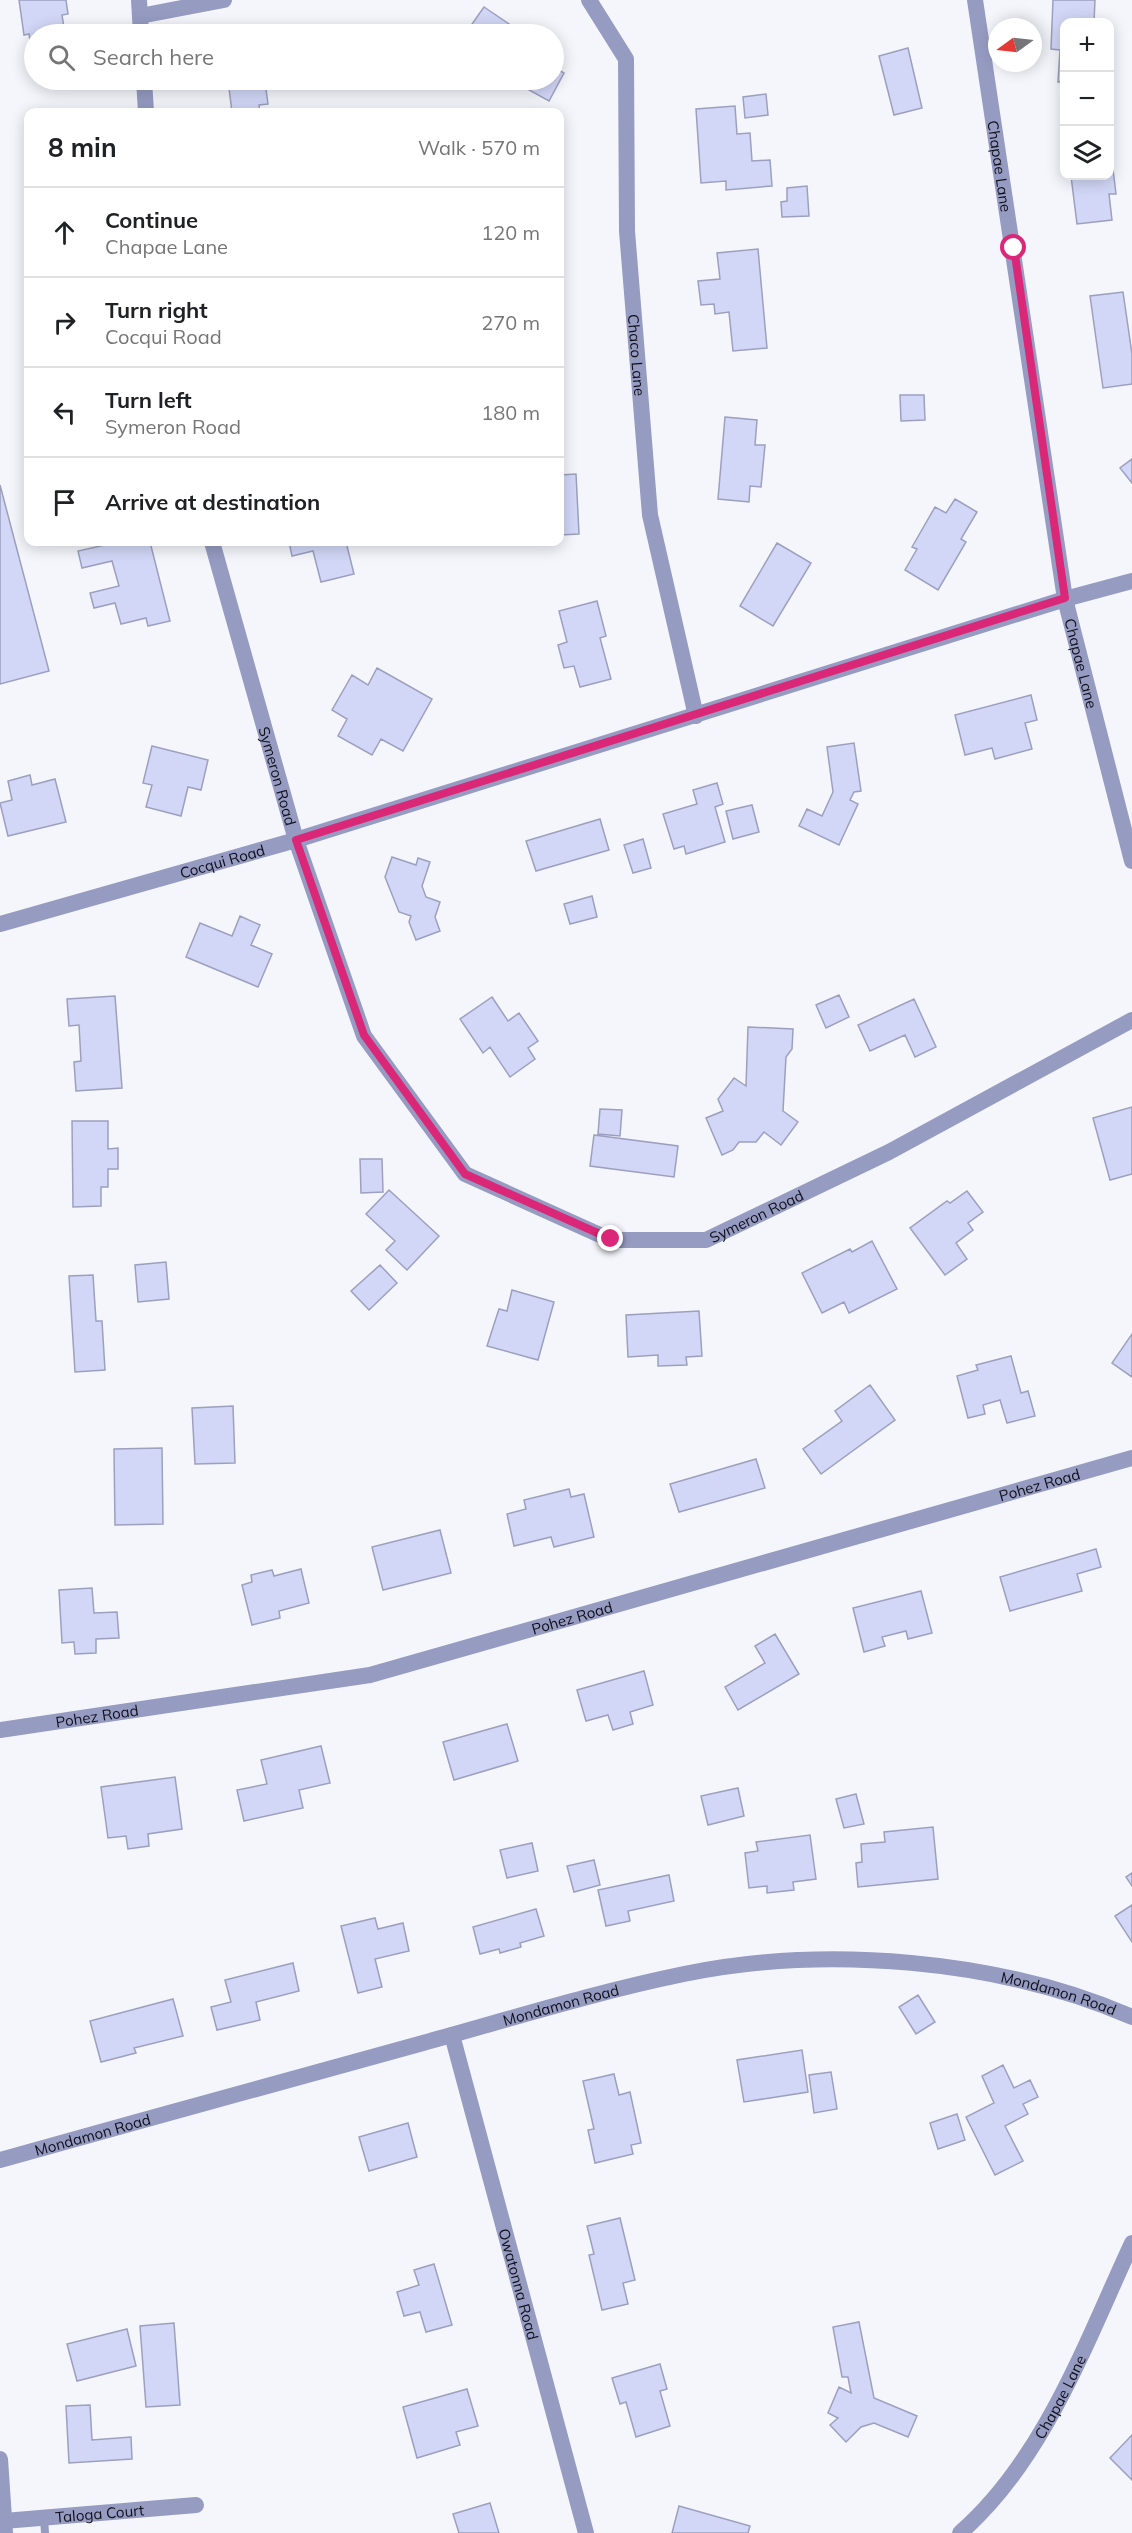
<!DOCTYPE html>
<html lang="en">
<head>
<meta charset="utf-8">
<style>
  body { margin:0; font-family:Mulish,sans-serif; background:#f6f6f6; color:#202124 }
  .controls { position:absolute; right:18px; top:18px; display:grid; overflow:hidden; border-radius:12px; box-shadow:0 3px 15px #0003 }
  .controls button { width:54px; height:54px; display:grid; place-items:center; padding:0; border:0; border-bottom:2px solid #e0e0e0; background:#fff; color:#202124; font:30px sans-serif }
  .compass { position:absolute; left:988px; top:18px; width:54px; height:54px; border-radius:50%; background:#fff; box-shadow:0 3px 15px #0003; rotate:255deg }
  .stop { position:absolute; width:18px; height:18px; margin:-14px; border:4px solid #db2777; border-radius:50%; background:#fff }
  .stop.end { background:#db2777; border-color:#fff; box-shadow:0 2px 6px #0008 }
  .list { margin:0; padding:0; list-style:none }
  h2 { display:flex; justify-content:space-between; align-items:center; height:78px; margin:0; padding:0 24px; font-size:26px }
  h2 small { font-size:20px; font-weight:400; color:#757577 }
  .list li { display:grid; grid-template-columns:39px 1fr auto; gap:18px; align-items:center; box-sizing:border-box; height:90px; padding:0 24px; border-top:2px solid #e0e0e0 }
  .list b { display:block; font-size:22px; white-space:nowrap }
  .list p { margin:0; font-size:20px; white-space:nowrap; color:#757577 }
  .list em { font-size:20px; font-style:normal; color:#757577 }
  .icon { flex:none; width:33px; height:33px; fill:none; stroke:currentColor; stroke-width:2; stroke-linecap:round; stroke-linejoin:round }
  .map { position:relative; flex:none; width:1132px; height:2533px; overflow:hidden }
  .search { position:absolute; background:#fff; box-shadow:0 3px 15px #0003; left:24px; top:24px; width:540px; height:66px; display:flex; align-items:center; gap:15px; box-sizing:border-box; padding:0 21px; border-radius:33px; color:#757577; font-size:22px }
  .panel { position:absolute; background:#fff; box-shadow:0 3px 15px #0003; left:24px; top:108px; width:540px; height:438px; border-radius:12px }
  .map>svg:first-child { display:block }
  .building { fill:#d2d7f7; stroke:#9ca0be; stroke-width:1.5 }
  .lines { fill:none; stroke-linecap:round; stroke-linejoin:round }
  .service { stroke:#969bc2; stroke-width:8 }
  .minor { stroke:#969bc2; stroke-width:16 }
  .tertiary { stroke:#969bc2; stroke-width:16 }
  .route { stroke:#db2777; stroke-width:8 }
  .labels { text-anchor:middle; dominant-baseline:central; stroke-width:4.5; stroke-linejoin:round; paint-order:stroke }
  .street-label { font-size:15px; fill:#0f101a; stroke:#f5f6fc }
</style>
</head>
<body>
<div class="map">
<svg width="1132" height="2533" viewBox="0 0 1132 2533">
  <rect width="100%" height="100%" fill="#f5f6fc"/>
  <!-- building -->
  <path class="building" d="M19,0H66L68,14L62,15L65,34H34V67L29,34L24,35Z
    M1053,0H1095L1094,22H1064V82H1058L1060,50L1051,49Z
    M484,7L509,24L506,29L514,34H465Z
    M908,48L922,108L894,115L879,56Z
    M554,67L564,73L549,101L529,90L534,80H554Z
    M228,80L265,82L268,104L259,105L260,112H232Z
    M766,94L768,115L745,118L743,97Z
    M735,106L737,134L750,133L752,161L770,160L772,186L726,190V181L701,183L696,109Z
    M1112,161L1116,194H1109L1112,220L1077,224L1071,176H1110V162Z
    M807,186L809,216L782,217L781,202L787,201V188Z
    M758,249L767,348L733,351L729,312L715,314L714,304L701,305L698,281L720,279L717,253Z
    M1123,292L1132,354V384L1103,388L1090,296Z
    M900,395H924L925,420L901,421Z
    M725,417L757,420L755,445H765L761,487L750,486L749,502L718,499Z
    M1132,459V483L1120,468Z
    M576,474L579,534L560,535V475Z
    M0,485L49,671L0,684Z
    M955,499L977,512L961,539L966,542L938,590L905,570L917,549L912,547L935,507L946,513Z
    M118,542H150L170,621L148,626L146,618L121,624L115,603L94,608L90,593L119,586L112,561L82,568L78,551Z
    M289,542H346L354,574L321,582L313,551L292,556Z
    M777,543L811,563L773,626L740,606Z
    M597,601L606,636L600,638L611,679L580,687L574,666L564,668L558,645L567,642L559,611Z
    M377,668L432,699L403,751L381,739L372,755L338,736L347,719L332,710L352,675L368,685Z
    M1031,695L1037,720L1025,723L1032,749L995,759L992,748L965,755L955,715Z
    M854,743L861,791L854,792L850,800L858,804L839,845L799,826L807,809L822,816L833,792L827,747Z
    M152,746L208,760L201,790L188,787L181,816L146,807L152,785L143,783Z
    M30,775L32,785L55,779L66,822L8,836L0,803L12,800L8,781Z
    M717,783L723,804L715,807L725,842L686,854L684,846L674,849L663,814L697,804L693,790Z
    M752,805L759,832L733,839L726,811Z
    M600,819L609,850L536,871L526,841Z
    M643,839L651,868L633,873L624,845Z
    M392,857L416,865L418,858L430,862L422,886L426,897L440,902L435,917L440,931L416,940L409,922L411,916L399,912L385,877Z
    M592,896L597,917L570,924L564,904Z
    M240,916L260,925L251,945L272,954L258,987L186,957L200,923L232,936Z
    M839,995L849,1017L826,1028L816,1005Z
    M115,996L122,1088L76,1091L74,1062L81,1061L79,1025L69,1026L67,999Z
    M492,997L508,1021L519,1013L538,1041L528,1048L535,1059L510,1077L490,1047L483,1053L460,1019Z
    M914,999L936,1047L915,1057L905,1035L870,1051L858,1025Z
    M748,1027L793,1029L792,1049L786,1057L783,1111L798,1122L781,1145L764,1132L756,1142H739L733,1150L722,1155L706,1118L723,1111L718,1099L734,1078L746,1086Z
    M1132,1107V1174L1110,1180L1093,1118Z
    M600,1109L622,1110L620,1136L598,1134Z
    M72,1121H108V1149L118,1148V1169H108V1187H101V1206L73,1207Z
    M594,1135L678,1146L674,1177L590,1166Z
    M360,1159H382L383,1192L361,1193Z
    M389,1190L439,1236L407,1270L386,1250L395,1241L366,1214Z
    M967,1191L983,1212L968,1223L973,1230L956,1243L967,1259L945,1275L910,1228L947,1201L950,1203Z
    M872,1241L897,1289L849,1313L844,1302L822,1313L802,1273L850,1249L852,1252Z
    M166,1262L169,1299L138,1302L135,1265Z
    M380,1265L397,1283L369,1310L351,1291Z
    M93,1275L96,1321H102L105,1370L75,1372L69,1276Z
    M512,1290L554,1302L538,1360L487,1346L499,1309L507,1311Z
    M699,1311L702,1356L686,1357L687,1365L658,1366V1355L628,1357L626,1315Z
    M1132,1334V1377L1112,1363Z
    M1011,1356L1021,1393L1028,1391L1035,1416L1007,1423L1000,1400L983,1405L985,1414L968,1418L957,1376L978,1370L976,1365Z
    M870,1385L895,1420L821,1474L803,1449L842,1421L835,1411Z
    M233,1406L235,1463L195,1464L192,1408Z
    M162,1448L163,1524L115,1525L114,1449Z
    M756,1459L765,1488L679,1512L670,1484Z
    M569,1489L571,1497L584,1494L594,1537L554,1547L551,1537L514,1546L507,1514L526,1509L524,1500Z
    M440,1530L451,1573L383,1590L372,1547Z
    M1096,1549L1101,1567L1077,1574L1082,1591L1010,1611L1000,1577Z
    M301,1569L309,1603L279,1611L280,1618L252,1625L242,1585L252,1582L251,1575L272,1570L274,1576Z
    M92,1588L94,1613L117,1612L119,1638L96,1639V1653L75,1654L74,1642L62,1643L59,1590Z
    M921,1591L932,1633L908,1639L906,1631L882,1637L885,1646L864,1652L853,1608Z
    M775,1634L799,1674L738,1710L725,1687L765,1663L755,1646Z
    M644,1671L653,1705L630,1712L633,1724L613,1730L608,1715L586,1721L577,1690Z
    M507,1724L518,1761L454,1780L443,1742Z
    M321,1746L330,1783L299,1790L303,1808L244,1821L237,1790L267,1784L261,1760Z
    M175,1777L182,1829L148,1834L149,1846L128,1849L126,1836L108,1838L101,1787Z
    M738,1788L744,1816L708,1825L701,1796Z
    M856,1794L864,1824L844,1828L836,1799Z
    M933,1827L938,1879L858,1887L856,1863L862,1862L861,1844L885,1842L884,1832Z
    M810,1835L816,1879L793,1882L794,1890L767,1893V1886L749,1888L745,1853L758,1851L756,1842Z
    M532,1843L538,1871L507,1878L500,1850Z
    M594,1860L600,1885L574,1892L567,1866Z
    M1132,1873V1886L1126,1877Z
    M669,1875L674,1901L628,1911L630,1921L606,1926L598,1890Z
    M1132,1905V1942L1115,1916Z
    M536,1909L544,1936L520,1943L521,1947L500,1953L499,1949L480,1954L473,1927Z
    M375,1918L378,1929L403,1923L409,1951L375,1959L382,1987L358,1993L341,1926Z
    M293,1963L299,1991L256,2002L260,2020L217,2030L211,2007L231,2002L225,1980Z
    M918,1995L935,2022L916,2034L899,2007Z
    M173,1999L183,2036L134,2048L136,2053L101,2062L90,2021Z
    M802,2050L808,2092L744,2102L737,2060Z
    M1003,2065L1014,2088L1030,2080L1038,2097L1023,2104L1028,2114L1005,2126L1023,2161L995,2175L966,2117L994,2103L982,2076Z
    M831,2072L837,2109L814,2113L809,2075Z
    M614,2074L619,2095L630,2092L641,2143L631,2145L633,2154L595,2163L588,2130L594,2129L583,2081Z
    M957,2114L965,2140L938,2149L930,2123Z
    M408,2123L417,2157L369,2171L359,2137Z
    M620,2218L635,2280L623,2283L628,2304L602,2310L589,2255L594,2254L587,2226Z
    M434,2264L452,2325L426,2332L420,2312L404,2316L397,2292L419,2285L414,2270Z
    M859,2322L874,2398L917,2416L908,2437L874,2423L861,2427L846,2442L830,2425L838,2418L828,2413L839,2387L851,2393L848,2377H842L833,2327Z
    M174,2323L180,2405L146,2407L140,2326Z
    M127,2329L136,2366L77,2381L67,2344Z
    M660,2364L667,2389L660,2391L670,2426L636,2437L626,2402L620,2404L612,2378Z
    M467,2389L478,2426L456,2432L460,2445L417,2458L403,2407Z
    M90,2405L92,2440L131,2437L132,2459L69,2463L66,2406Z
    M1132,2435V2480L1110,2458Z
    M490,2503L499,2533H459L453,2514Z
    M679,2506L750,2526L748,2533H672Z"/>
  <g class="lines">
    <!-- service -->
    <path class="service" d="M44,2518L45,2533"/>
    <!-- minor -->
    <g class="minor">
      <path d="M139,0L141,34"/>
      <path id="s1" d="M589,0L626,59L627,231L650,515L696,716"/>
      <path id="s2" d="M975,0L1065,599L1132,861"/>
      <path d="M140,16L224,0"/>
      <path d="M144,80L146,112"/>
      <path id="s3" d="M212,542L296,840L364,1036L465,1174L611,1240H706L889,1152L1132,1020"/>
      <path id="s4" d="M0,924L296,840L1065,599L1132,581"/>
      <path id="s5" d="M0,1730L370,1675L1132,1458"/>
      <path id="s6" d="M452,2035L586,2533"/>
      <path d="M0,2459L5,2533"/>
      <path id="s7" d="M4,2521L196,2505"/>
      <path id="s8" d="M960,2533C1044,2460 1086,2342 1132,2243"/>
    </g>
    <!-- tertiary -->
    <path class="tertiary" id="s9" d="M0,2160C141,2121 282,2081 423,2043C510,2019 596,1992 684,1974C825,1945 999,1959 1132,2017"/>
  </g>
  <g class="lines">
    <!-- route -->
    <path class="route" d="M611,1239L465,1174L364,1035L296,840L1065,598L1014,248"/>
  </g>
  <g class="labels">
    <!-- street labels -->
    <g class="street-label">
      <text stroke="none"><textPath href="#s2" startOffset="168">Chapae Lane</textPath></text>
      <text stroke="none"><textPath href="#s1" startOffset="366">Chaco Lane</textPath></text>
      <text stroke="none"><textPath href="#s2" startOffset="672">Chapae Lane</textPath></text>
      <text stroke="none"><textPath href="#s3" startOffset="243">Symeron Road</textPath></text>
      <text stroke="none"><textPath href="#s4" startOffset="231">Cocqui Road</textPath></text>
      <text stroke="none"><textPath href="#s3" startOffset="999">Symeron Road</textPath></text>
      <text stroke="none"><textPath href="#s5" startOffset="1070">Pohez Road</textPath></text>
      <text stroke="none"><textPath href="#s5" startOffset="584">Pohez Road</textPath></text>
      <text stroke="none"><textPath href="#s5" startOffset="98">Pohez Road</textPath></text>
      <text stroke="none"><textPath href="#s9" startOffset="1088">Mondamon Road</textPath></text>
      <text stroke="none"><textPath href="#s9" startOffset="582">Mondamon Road</textPath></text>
      <text stroke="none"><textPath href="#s9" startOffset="96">Mondamon Road</textPath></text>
      <text stroke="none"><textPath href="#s6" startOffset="258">Owatonna Road</textPath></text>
      <text stroke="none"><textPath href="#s8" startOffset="170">Chapae Lane</textPath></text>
      <text stroke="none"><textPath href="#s7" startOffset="96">Taloga Court</textPath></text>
    </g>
  </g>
</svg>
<div class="controls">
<button>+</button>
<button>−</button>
<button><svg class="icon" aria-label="layers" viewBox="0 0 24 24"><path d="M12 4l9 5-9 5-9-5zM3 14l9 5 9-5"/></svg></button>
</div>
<svg class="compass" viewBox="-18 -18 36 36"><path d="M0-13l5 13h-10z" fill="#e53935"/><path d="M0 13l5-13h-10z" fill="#757577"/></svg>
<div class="stop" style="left:1014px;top:248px"></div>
<div class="stop end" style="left:611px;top:1239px"></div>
<div class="search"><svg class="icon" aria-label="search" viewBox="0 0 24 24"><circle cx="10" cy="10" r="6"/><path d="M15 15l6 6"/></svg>Search here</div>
<section class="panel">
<h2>8 min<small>Walk · 570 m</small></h2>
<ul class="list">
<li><svg class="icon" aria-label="ahead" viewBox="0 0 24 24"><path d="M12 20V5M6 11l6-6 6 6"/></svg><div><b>Continue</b><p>Chapae Lane</p></div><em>120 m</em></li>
<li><svg class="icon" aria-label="right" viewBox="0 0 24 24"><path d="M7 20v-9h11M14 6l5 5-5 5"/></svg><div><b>Turn right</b><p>Cocqui Road</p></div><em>270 m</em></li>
<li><svg class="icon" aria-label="left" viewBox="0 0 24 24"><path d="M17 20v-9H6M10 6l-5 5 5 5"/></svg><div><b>Turn left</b><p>Symeron Road</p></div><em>180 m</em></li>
<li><svg class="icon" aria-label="arrive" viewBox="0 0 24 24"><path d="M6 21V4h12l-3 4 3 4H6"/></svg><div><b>Arrive at destination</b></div></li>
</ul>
</section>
</div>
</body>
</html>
